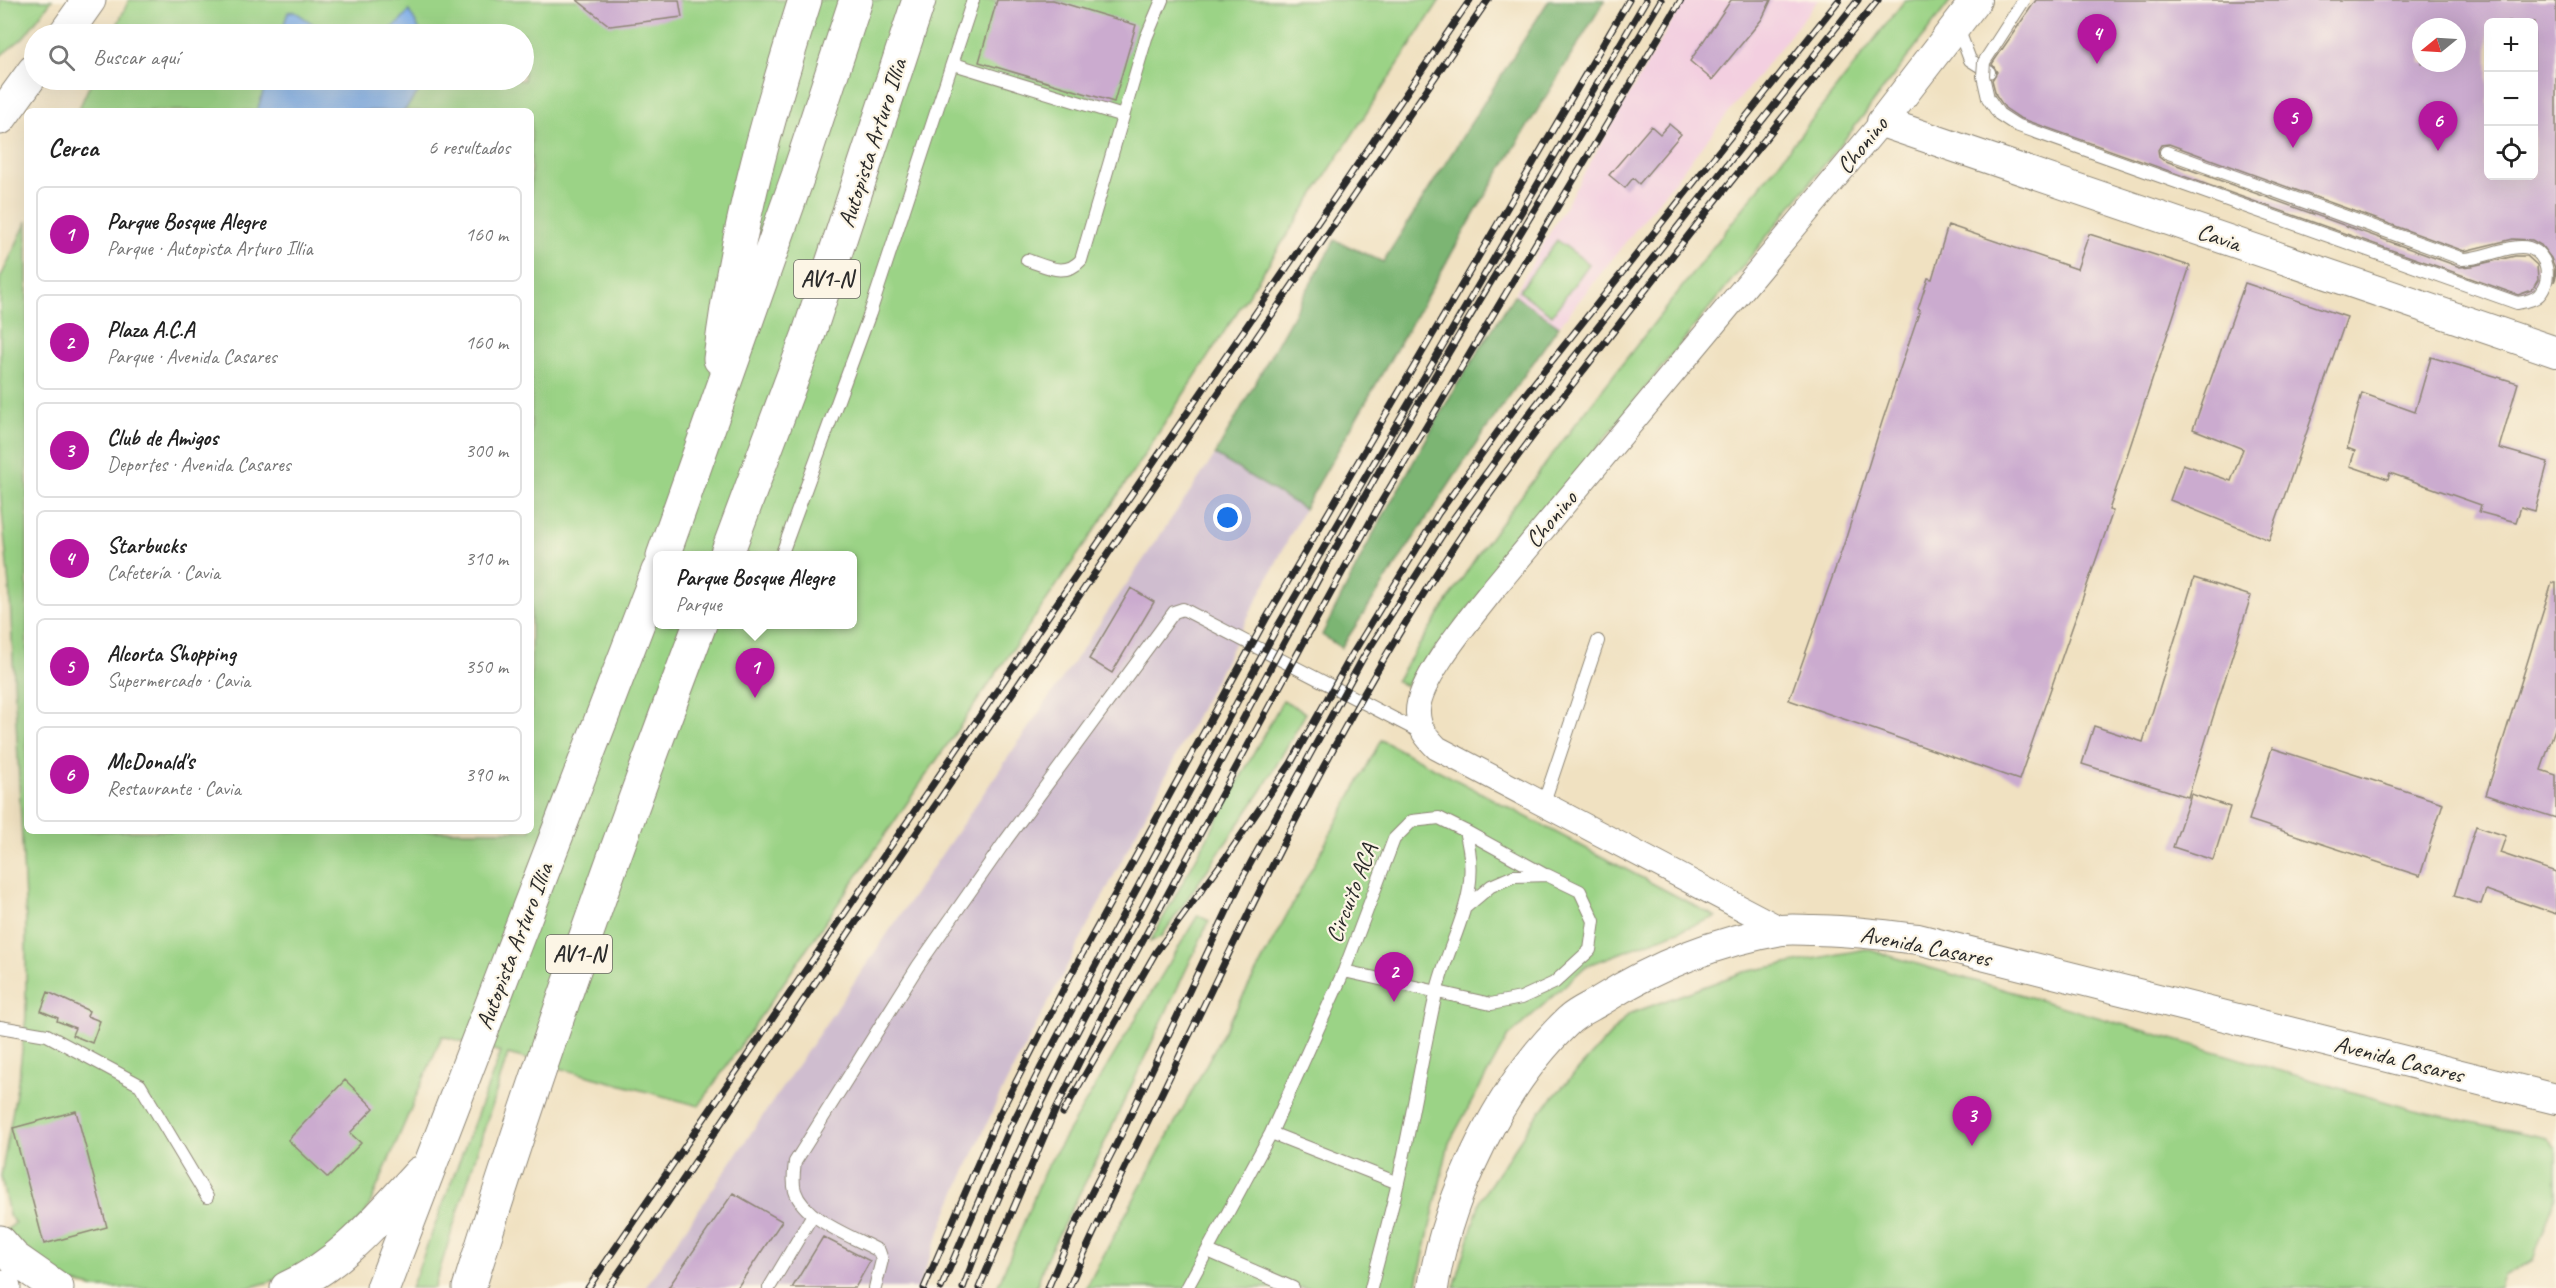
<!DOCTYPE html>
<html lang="es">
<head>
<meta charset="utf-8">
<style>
  body { margin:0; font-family:Caveat,sans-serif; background:#f2f2f2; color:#222 }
  .controls { position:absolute; right:18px; top:18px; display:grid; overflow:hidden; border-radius:9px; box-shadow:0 6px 24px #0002 }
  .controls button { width:54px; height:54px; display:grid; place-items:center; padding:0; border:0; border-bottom:2px solid #e0e0e0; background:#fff; color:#222; font:30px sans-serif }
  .compass { position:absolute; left:2412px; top:18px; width:54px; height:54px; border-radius:50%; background:#fff; box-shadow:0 6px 24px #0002; rotate:252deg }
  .you { position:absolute; left:1228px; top:518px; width:21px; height:21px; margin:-15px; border:4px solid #fff; border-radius:50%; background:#1a73e8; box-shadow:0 0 0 9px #1a73e833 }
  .badge { display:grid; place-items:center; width:39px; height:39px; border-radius:50%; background:#b5179e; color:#fff; font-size:20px; font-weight:700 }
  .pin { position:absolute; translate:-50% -50px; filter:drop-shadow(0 2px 3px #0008) }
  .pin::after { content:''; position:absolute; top:32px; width:21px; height:18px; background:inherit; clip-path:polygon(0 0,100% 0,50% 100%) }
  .popup { position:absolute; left:653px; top:551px; width:204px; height:78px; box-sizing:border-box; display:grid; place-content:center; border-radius:9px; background:#fff; filter:drop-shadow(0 2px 4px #0005); font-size:20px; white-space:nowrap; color:#767676 }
  .popup b { font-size:22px; color:#222 }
  .popup::after { content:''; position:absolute; left:50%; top:100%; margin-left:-12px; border:12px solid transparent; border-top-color:#fff }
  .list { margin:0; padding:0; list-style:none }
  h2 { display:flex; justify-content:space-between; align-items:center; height:78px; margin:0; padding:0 24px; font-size:26px }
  h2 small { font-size:20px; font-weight:400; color:#767676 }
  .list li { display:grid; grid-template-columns:39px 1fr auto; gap:18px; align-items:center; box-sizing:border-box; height:96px; margin:0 12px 12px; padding:0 12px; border:2px solid #e0e0e0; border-radius:9px }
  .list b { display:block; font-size:22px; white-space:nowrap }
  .list p { margin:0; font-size:20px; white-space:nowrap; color:#767676 }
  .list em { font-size:20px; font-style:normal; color:#767676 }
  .icon { flex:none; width:33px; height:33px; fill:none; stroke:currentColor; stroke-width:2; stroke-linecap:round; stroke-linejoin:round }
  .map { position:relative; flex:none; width:2556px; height:1288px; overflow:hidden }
  .search { position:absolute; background:#fff; box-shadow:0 6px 24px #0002; left:24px; top:24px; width:510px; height:66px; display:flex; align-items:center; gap:15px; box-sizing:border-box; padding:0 21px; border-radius:33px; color:#767676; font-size:22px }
  .panel { position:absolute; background:#fff; box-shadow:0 6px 24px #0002; left:24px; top:108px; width:510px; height:726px; border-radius:9px }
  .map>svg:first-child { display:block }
  .built { fill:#f3cfe0 }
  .industrial { fill:#cfbdcf }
  .green { fill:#9bd386; stroke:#637f58; stroke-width:1.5; fill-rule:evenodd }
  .forest { fill:#7cb573; stroke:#54704f; stroke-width:1.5 }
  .water { fill:#80b0eb; stroke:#566e8b; stroke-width:1.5 }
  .building { fill:#cbabcf; fill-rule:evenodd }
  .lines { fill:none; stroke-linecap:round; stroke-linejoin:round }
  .service-casing { stroke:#8e8676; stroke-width:14 }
  .minor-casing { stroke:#8e8676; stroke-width:26 }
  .tertiary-casing { stroke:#8e8676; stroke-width:32 }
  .secondary-casing { stroke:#8e8676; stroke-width:35 }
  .motorway-casing { stroke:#8e8676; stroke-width:35 }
  .service { stroke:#fff; stroke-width:12 }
  .minor { stroke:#fff; stroke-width:24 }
  .tertiary { stroke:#fff; stroke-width:30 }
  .secondary { stroke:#fff; stroke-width:33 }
  .motorway { stroke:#fff; stroke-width:33 }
  .rail-casing { stroke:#2b2b2b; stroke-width:7 }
  .rail { stroke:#fcf5e5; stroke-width:4.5; stroke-dasharray:14; stroke-linecap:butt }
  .service-bridge-casing { stroke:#8e8676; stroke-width:14; stroke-linecap:butt }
  .service-bridge { stroke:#fff; stroke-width:12 }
  .labels { text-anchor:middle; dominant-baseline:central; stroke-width:4.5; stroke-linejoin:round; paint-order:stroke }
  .shield { fill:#fcf5e5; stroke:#6a6863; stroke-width:1.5 }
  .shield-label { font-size:22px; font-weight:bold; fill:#2b2b2b }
  .street-label { font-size:24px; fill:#2b2b2b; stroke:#fcf5e5 }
</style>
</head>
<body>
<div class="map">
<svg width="2556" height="1288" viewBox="0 0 2556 1288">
  <rect width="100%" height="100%" fill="#fcf5e5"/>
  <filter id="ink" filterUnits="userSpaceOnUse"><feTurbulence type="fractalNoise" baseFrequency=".0167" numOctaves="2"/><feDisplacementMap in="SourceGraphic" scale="12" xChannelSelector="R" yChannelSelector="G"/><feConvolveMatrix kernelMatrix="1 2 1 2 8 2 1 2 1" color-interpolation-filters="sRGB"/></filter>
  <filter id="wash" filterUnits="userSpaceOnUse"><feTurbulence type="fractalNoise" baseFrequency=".008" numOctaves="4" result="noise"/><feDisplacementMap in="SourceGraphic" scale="24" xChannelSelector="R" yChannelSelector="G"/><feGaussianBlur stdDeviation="1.35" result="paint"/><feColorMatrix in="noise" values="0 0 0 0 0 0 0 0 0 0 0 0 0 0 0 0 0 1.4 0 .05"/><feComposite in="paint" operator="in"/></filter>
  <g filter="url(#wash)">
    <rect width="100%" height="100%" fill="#f0e1c1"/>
    <!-- built -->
    <path class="built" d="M1684,0H1818L1559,326L1514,295Z"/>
    <!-- industrial -->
    <path class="industrial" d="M1215,455L1304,509L999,1097L951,1203L918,1288H645Z"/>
    <!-- green -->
    <path class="green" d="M0,0H52L23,38L0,56Z
      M129,0H1440L1107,512L699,1106L508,1054L434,1288H411L501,1052L442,1036L366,1213L327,1253L276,1280L248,1288H97L70,1282L4,1232L15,1223L9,1215L1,1176L19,1076L26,1017V921L10,597L0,489V279L27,221V831H531V111H78L92,80H524V34H113ZM658,556H852V624H658Z
      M1905,0H1951L1853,129L1406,686L1396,681L1480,551L1574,426Z
      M1557,240L1589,264L1552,315L1519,291Z
      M1283,700L1306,713L1262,790L1162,936L1150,942Z
      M1381,740L1716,917L1586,966L1507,1038L1449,1143L1416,1288H1086Z
      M1198,915L1209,921L1094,1165L1045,1261L1036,1288H997L1045,1170Z
      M1866,949L2414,1110L2547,1138L2556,1149V1196L2533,1260L2504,1277L2500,1288H1454L1481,1198L1537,1115L1629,1014L1744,972Z"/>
    <!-- forest -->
    <path class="forest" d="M1549,0H1605L1483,199L1304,509L1215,455L1335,240L1383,262Z
      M1514,295L1559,326L1482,435L1341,648L1322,635L1372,536L1455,388Z"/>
    <!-- water -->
    <path class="water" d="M294,11L328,34H281L288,12Z
      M409,11L422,34H383L400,22Z
      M267,80H425L423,86L404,111H257Z"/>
    <g id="blocks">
      <!-- building -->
      <path class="building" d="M577,0H679L682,17L610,26Z
        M997,0H1053L1136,25L1114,102L979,62Z
        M1731,0H1771L1762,19L1712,80L1690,61Z
        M2036,0H2556V277L2554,282L2555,268L2551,258L2541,245L2532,240L2513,239L2464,251L2169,144L2161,145L2158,150L2159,157L2163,160L2460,267L2472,266L2515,256H2527L2537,265L2538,280L2532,290L2518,295L2020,118L2005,108L1996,95L1992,80L1997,72L1992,64ZM2488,22H2534V176H2488ZM2421,27H2457V63H2421Z
        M1669,124L1681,134L1639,184L1633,178L1625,188L1609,175L1651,126L1660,134Z
        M1948,225L2077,269L2089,234L2190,266L2109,510L2113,511L2019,780L1789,700L1845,541L1882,422L1920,310L1918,309L1928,278L1932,279Z
        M2245,283L2347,317L2269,540L2170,500L2183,464L2231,481L2243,449L2193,429Z
        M2431,357L2518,383L2499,448L2548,462L2535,511L2521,507L2516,522L2479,512L2481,505L2390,473L2388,479L2350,466L2355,451L2347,448L2362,393L2415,412Z
        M2194,578L2251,596L2188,797L2082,764L2094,726L2143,742Z
        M2552,583H2556V726L2541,770L2556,775V818L2486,795Z
        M1131,588L1154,602L1112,673L1089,659Z
        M2272,748L2443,803L2420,876L2249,820Z
        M2191,794L2230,807L2213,860L2173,847Z
        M2476,826L2506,836L2500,853L2556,872V914L2486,890L2481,904L2454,896Z
        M48,992L89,1011L87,1016L100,1021L92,1043L72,1035L75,1028L57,1021L58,1018L41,1011Z
        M345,1080L374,1108L350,1133L361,1143L328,1178L288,1140Z
        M76,1111L107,1227L44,1244L13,1128Z
        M733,1193L782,1221L737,1288H668Z
        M823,1237L870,1261L855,1288H792Z"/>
    </g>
  </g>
  <g filter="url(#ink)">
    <use href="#blocks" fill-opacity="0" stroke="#8e8676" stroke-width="1.5"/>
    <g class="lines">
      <!-- service casing -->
      <g class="service-casing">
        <path id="service" d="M1958,28L1970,60L1989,72
          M954,64L1123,116
          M1988,98L1999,114L2016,125L2517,303C2524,302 2534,300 2539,295C2552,281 2549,254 2529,248C2512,243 2483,259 2463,259L2166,152
          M1027,260C1046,266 1065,278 1081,260L1146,38L1162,0
          M781,556L870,313L973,0
          M1543,805L1598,641
          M1465,831L1545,875
          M1344,971L1491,1004L1521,998L1554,983L1590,950L1594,921L1580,891L1547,875L1514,876L1491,886L1466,907
          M0,1027L47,1035L140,1085L207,1197
          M1271,1133L1398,1183
          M1208,1251L1293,1288
          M769,1288L812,1216
          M875,1288L882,1260L879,1251C854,1237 804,1220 795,1191C792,1181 794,1172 795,1162L918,966L1006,840L1174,612L1183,609L1420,732
          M1187,1288L1271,1133L1344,971L1394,839L1412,821L1439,818L1465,831C1484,897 1450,933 1436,994C1422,1056 1412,1119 1398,1182C1390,1217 1380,1253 1371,1288"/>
      </g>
      <!-- minor casing -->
      <g class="minor-casing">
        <path id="minor" d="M1783,930L1437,748C1428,739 1418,728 1418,713C1416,681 1474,614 1494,588L1882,122"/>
      </g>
      <!-- tertiary casing -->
      <g class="tertiary-casing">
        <path id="tertiary" d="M1976,0L1882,122L2556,352
          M1433,1288C1447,1196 1501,1084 1569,1020C1578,1012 1590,1007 1600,1001C1655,966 1718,941 1782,930C1792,929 1803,930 1814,930C1849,930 1883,935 1918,939L2556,1099"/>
      </g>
      <!-- secondary casing -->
      <g class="secondary-casing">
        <path id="secondary" d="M65,34L89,0
          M0,118L34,71"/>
      </g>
      <!-- motorway casing -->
      <g class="motorway-casing">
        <path id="motorway" d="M720,359C735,233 767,120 805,0
          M663,556L798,176L856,0
          M726,556L808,336L919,0
          M0,1242L14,1258L57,1288
          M0,1287L4,1288
          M287,1288C342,1264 380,1216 420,1173
          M383,1288L658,571
          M469,1288C538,1064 617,844 700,624"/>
      </g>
      <!-- service -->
      <use href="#service" class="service"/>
      <!-- minor -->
      <use href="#minor" class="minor"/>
      <!-- tertiary -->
      <use href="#tertiary" class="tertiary"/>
      <!-- secondary -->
      <use href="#secondary" class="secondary"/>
      <!-- motorway -->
      <use href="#motorway" class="motorway"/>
      <!-- rail casing -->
      <g class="rail-casing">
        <path id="rail" d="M1063,1113L1156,952L1229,853L1291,763L1353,653L1438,514L1520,401L1839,0
          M588,1288L1470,0
          M608,1288L664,1208L891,870L1488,0
          M924,1288L997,1119L1068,980L1267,617L1629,0
          M941,1288L1011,1126L1040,1069L1279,624L1646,0
          M963,1288C1021,1128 1104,980 1184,830C1244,718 1303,604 1366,494C1461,327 1563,165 1661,0
          M979,1288L1055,1111L1104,1012L1306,638L1380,504L1681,0
          M1048,1288L1075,1225L1123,1131L1243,877L1363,658L1450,523L1532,410L1858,0
          M1069,1288C1102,1210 1142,1136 1178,1059C1264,879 1351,699 1463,533C1509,465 1560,401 1610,336C1697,223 1787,111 1878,0"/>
      </g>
      <!-- rail -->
      <use href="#rail" class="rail"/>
      <!-- service-bridge casing -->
      <g class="service-bridge-casing">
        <path id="service-bridge" d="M1988,98L1983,76L1984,62L2024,0"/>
      </g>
      <!-- service-bridge -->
      <use href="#service-bridge" class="service-bridge"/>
    </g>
  </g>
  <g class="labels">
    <!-- shield labels -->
    <g class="shield">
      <rect x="794" y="260" width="66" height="38" rx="4.5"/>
      <rect x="546" y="935" width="66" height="38" rx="4.5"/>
    </g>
    <g class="shield-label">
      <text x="827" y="279">AV1-N</text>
      <text x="579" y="954">AV1-N</text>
    </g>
    <!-- street labels -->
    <g class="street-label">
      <text transform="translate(872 143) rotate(-72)">Autopista Arturo Illia</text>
      <text transform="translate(1862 145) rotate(-51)">Chonino</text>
      <text transform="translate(2219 237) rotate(19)">Cavia</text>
      <text transform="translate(1551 519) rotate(-50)">Chonino</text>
      <text transform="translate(1351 893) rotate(-69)">Circuito ACA</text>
      <text transform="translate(514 946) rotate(-69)">Autopista Arturo Illia</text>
      <text transform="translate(1926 946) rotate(11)">Avenida Casares</text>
      <text transform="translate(2399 1059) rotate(14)">Avenida Casares</text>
    </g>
  </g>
</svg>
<div class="controls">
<button>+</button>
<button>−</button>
<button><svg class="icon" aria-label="locate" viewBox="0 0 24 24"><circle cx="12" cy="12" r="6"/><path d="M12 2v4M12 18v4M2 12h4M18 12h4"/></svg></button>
</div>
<svg class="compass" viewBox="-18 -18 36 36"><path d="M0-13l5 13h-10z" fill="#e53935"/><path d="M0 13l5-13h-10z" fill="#767676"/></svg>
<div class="you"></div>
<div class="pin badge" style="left:755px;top:698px">1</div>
<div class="popup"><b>Parque Bosque Alegre</b>Parque</div>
<div class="pin badge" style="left:1394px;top:1002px">2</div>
<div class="pin badge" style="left:1972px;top:1146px">3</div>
<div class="pin badge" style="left:2097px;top:64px">4</div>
<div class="pin badge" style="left:2293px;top:148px">5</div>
<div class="pin badge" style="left:2438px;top:151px">6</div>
<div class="search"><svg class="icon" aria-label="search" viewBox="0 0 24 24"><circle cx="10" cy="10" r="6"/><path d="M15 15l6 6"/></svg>Buscar aquí</div>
<section class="panel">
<h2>Cerca<small>6 resultados</small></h2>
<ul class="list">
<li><span class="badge">1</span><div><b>Parque Bosque Alegre</b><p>Parque · Autopista Arturo Illia</p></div><em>160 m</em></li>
<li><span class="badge">2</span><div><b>Plaza A.C.A</b><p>Parque · Avenida Casares</p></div><em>160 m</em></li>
<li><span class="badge">3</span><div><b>Club de Amigos</b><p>Deportes · Avenida Casares</p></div><em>300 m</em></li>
<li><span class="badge">4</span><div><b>Starbucks</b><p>Cafetería · Cavia</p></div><em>310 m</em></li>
<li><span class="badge">5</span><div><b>Alcorta Shopping</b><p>Supermercado · Cavia</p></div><em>350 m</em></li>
<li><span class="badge">6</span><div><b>McDonald's</b><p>Restaurante · Cavia</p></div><em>390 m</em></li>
</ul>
</section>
</div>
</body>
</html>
